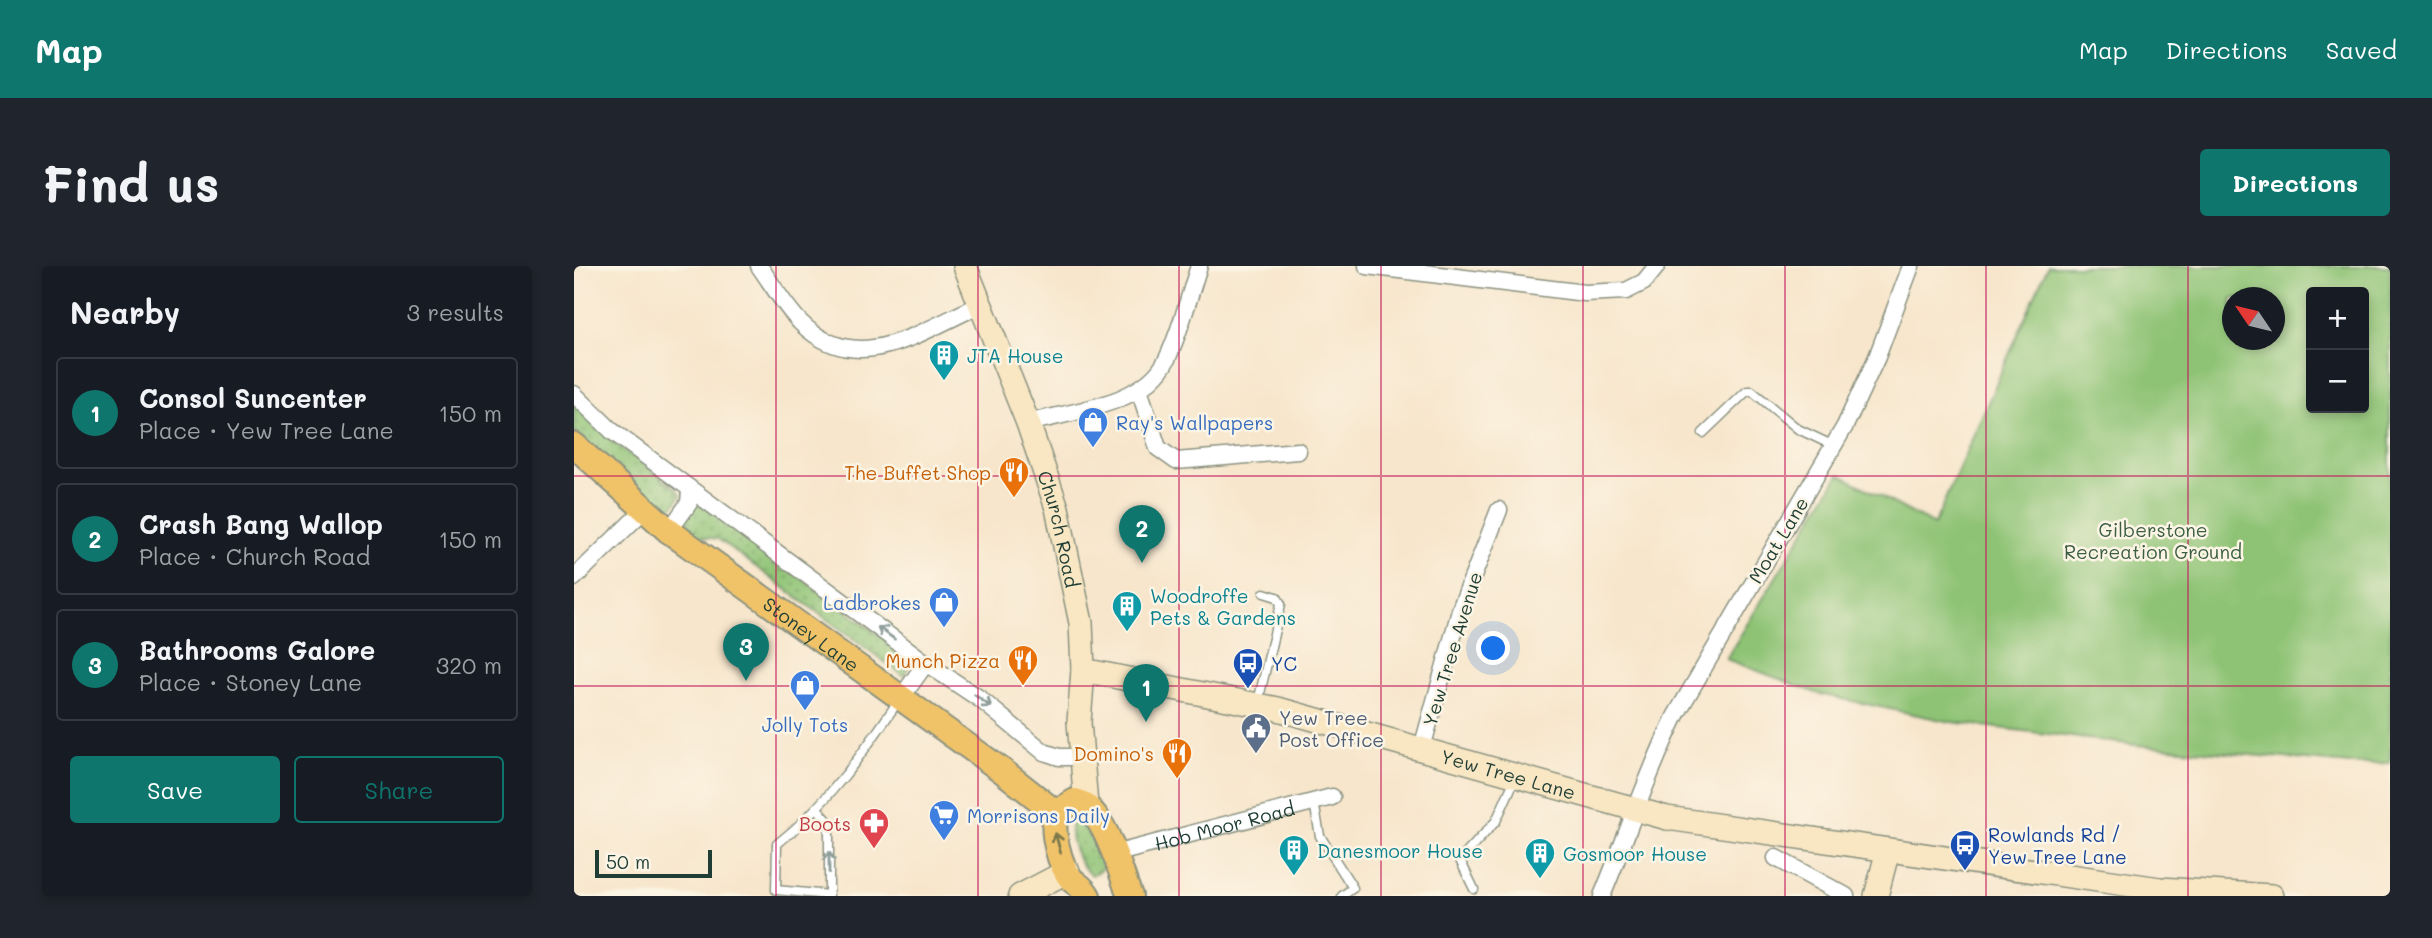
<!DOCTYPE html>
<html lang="en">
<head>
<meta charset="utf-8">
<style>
  body { margin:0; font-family:Mali,sans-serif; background:#20242c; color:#f1f3f6 }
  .controls { position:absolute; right:21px; top:21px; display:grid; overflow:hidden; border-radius:7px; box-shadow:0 4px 10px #0003 }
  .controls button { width:63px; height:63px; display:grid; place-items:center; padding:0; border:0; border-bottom:2px solid #363941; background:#171b24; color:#f1f3f6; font:35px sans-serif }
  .compass { position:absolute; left:1648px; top:21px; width:63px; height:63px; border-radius:50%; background:#171b24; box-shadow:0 4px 10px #0003; rotate:305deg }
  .scale { position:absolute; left:21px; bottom:18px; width:117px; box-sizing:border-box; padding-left:7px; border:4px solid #1f3d34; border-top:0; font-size:19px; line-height:24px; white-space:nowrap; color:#1f3d34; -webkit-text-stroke:5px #fcf5e5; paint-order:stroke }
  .you { position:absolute; left:920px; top:383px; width:24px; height:24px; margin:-18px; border:5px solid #fff; border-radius:50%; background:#1a73e8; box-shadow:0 0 0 10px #1a73e833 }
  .badge { display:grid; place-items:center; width:46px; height:46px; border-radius:50%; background:#0f766e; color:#fff; font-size:23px; font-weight:700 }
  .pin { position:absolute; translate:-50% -58px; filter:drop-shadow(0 2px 4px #0008) }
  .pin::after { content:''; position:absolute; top:37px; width:24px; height:21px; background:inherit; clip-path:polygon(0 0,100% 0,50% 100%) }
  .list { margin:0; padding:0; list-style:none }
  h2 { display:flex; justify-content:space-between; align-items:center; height:91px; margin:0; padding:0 28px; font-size:30px }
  h2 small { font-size:23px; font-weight:400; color:#9ea1a6 }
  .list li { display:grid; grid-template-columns:46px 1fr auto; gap:21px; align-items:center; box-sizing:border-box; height:112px; margin:0 14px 14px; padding:0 14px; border:2px solid #363941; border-radius:7px }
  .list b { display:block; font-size:26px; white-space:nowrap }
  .list p { margin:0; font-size:23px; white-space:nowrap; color:#9ea1a6 }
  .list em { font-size:23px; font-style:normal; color:#9ea1a6 }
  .actions { display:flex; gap:14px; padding:21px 28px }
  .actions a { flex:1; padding:16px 0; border:2px solid #0f766e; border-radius:7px; text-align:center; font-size:24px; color:#0f766e }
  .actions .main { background:#0f766e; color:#fff }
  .map { position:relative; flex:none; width:1816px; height:630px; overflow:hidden; border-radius:7px }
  header { display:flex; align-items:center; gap:42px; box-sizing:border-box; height:98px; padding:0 35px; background:#0f766e; color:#fff }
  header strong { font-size:33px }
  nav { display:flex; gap:38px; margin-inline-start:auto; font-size:24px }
  .intro { display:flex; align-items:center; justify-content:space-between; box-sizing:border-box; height:168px; padding:0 42px }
  h1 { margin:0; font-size:49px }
  .button { padding:18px 32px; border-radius:7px; background:#0f766e; color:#fff; font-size:24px; font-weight:700 }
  main { display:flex; gap:42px; padding:0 42px }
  aside { flex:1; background:#171b24; border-radius:7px; box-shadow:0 4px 10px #0003 }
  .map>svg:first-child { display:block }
  .grass { fill:url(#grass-dots); stroke:#568054; stroke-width:2 }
  .green { fill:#8ec375; stroke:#568054; stroke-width:2; fill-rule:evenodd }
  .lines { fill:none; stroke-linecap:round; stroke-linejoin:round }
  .lane-casing { stroke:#8b9280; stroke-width:11 }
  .street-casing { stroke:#8b9280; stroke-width:19 }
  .secondary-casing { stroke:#8b9280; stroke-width:26 }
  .primary-casing { stroke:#8b9280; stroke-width:28 }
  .lane { stroke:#fff; stroke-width:8 }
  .street { stroke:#fff; stroke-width:16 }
  .secondary { stroke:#f9e7c3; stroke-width:23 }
  .primary { stroke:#f1c369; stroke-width:24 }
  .oneway { stroke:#8f9e9a }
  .oneway2 { stroke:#7d794c }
  .grid { fill:none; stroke:#c2185b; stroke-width:2; stroke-opacity:0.55 }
  .labels { text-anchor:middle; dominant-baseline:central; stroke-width:5; stroke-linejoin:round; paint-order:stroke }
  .culture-label { font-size:19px; fill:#0d838f; stroke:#fcf5e5; text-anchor:start }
  .shop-label { font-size:19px; fill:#366cbe; stroke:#fcf5e5; text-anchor:start }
  .food-label { font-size:19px; fill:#c56008; stroke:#fcf5e5; text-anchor:end }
  .street-label { font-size:19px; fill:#1f3d34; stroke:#fcf5e5 }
  .park-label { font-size:19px; fill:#3b5e44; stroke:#fcf5e5 }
  .transit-label { font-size:19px; fill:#164399; stroke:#fcf5e5; text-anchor:start }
  .service-label { font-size:19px; fill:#4e5e75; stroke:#fcf5e5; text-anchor:start }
  .health-label { font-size:19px; fill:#be3a42; stroke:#fcf5e5; text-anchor:end }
</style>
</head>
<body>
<header>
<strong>Map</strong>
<nav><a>Map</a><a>Directions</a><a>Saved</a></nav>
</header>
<div class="intro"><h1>Find us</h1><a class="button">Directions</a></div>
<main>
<aside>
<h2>Nearby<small>3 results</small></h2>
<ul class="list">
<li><span class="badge">1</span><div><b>Consol Suncenter</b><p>Place · Yew Tree Lane</p></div><em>150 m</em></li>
<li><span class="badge">2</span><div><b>Crash Bang Wallop</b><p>Place · Church Road</p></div><em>150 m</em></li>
<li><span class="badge">3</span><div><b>Bathrooms Galore</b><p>Place · Stoney Lane</p></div><em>320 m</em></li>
</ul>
<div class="actions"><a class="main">Save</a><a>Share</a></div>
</aside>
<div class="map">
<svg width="1816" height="630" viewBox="0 0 1816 630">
  <defs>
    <pattern id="grass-dots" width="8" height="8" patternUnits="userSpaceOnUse" patternTransform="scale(1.75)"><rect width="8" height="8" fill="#8ec375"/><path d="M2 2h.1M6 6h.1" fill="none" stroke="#73a061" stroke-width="1.8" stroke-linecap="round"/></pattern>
  </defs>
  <rect width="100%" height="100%" fill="#fcf5e5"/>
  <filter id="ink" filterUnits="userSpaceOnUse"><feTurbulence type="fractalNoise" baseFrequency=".0143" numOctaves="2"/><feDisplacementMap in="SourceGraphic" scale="14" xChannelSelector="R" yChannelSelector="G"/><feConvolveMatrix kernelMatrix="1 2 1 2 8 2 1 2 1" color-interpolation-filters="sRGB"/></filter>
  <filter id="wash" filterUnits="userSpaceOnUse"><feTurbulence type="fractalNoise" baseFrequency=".00686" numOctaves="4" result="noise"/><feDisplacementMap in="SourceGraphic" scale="28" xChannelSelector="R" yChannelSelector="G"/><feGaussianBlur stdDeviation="1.57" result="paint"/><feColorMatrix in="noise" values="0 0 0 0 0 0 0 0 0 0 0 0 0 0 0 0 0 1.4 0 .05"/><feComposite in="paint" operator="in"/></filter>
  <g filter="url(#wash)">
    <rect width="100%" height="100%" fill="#f7e6cc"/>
    <!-- grass -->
    <path class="grass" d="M0,136L41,177L102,223L107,229L92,249L0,164Z
      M122,239H129L333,390L336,397L330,410L144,273L122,270L108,260Z
      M506,550L512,553L531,592L530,601L518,609C504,600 491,568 500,552Z"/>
    <!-- green -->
    <path class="green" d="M1474,0H1816V497L1777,498L1562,479L1377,456L1245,428L1152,393L1265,208L1360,259ZM1737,26H1790V142H1737ZM1658,32H1700V74H1658Z"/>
  </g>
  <g filter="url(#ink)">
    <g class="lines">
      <!-- lane casing -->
      <g class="lane-casing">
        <path id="lane" d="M1129,167L1173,125H1178L1224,163L1260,180
          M684,436L707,338L703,331L690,327
          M740,536L746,570L779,622L768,630
          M243,542L255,556V629L202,624L203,578C254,538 289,487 325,434
          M900,623L886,594L922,555L941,513"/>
      </g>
      <!-- street casing -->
      <g class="street-casing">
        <g id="street">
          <path d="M185,0C198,18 211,41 227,57C284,113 346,65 406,39"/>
          <path d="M793,0L1011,27L1052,25L1070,16L1083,0"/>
          <path d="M565,123L584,182L602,195L724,185"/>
          <path d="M0,128L38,165L352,397L327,432"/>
          <path d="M454,157C498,145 571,139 593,93C607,64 615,30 625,0"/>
          <path d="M95,265L115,237L116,224"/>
          <path d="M0,312L70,244"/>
          <path d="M352,397L406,433L470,486L485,491H506"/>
          <path d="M848,482L887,341L925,244"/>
          <path id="s1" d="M540,588L758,531"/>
          <path d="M1202,592L1272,630"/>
          <path d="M1028,630C1053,570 1073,508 1102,449L1271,160L1303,91L1337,0"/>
        </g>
      </g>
      <!-- secondary casing -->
      <g class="secondary-casing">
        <g id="secondary">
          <path id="s2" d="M391,0L454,157L483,242L507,357L509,404L505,456L512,539"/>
          <path id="s3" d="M509,404L704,443L1093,552L1586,623L1698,630"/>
          <path d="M446,630L494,605"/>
          <path d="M1302,630L1314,584"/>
        </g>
      </g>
      <!-- primary casing -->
      <g class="primary-casing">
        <g id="primary">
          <path id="s4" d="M0,179L95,265L430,506L482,547"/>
          <path d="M514,630C509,621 505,620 498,614C485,600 477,565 482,547L501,535C531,542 545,604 556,630"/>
        </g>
      </g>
      <!-- lane -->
      <use href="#lane" class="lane"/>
      <!-- street -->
      <use href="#street" class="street"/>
      <!-- secondary -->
      <use href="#secondary" class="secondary"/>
      <!-- primary -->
      <use href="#primary" class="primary"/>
    </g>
    <!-- one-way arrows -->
    <defs><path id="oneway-shaft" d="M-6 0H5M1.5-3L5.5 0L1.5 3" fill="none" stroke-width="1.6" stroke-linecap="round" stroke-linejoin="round" transform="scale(1.75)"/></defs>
    <g class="oneway">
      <use href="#oneway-shaft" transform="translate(312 367) rotate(-144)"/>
      <use href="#oneway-shaft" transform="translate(409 435) rotate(36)"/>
      <use href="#oneway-shaft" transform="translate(255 596) rotate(-90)"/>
    </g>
    <use class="oneway2" href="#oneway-shaft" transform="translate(484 577) rotate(-105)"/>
  </g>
  <!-- grid -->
  <path class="grid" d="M202,0V630M404,0V630M605,0V630M807,0V630M1009,0V630M1211,0V630M1412,0V630M1614,0V630M0,210H1816M0,420H1816"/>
  <!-- icons -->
  <defs>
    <g id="building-pin" transform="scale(1.575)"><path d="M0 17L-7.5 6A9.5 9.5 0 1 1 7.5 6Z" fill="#0f9aa8" stroke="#fcf5e5"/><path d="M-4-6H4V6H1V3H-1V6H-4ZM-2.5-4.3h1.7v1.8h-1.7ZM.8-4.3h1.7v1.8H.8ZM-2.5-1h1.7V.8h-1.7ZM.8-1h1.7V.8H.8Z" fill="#fff"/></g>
    <g id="shop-pin" transform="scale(1.575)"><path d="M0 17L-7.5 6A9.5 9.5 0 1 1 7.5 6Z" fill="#3f7fe0" stroke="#fcf5e5"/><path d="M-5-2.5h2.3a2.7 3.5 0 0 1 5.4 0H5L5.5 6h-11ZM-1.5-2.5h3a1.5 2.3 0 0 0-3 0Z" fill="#fff"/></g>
    <g id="restaurant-pin" transform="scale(1.575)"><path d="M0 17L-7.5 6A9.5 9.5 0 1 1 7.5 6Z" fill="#e8710a" stroke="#fcf5e5"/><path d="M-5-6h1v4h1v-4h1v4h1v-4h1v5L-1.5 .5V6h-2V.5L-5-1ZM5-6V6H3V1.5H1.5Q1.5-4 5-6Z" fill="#fff"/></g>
    <g id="bus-pin" transform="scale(1.575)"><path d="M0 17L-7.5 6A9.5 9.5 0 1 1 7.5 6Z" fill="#1a4fb4" stroke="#fcf5e5"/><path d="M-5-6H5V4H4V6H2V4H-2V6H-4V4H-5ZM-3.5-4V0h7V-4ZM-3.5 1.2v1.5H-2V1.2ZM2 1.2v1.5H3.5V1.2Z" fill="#fff"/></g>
    <g id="civic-pin" transform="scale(1.575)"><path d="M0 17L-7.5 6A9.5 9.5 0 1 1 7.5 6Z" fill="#5c6f8a" stroke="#fcf5e5"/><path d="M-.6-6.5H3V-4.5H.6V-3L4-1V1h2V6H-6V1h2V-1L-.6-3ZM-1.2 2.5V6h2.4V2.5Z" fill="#fff"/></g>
    <g id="supermarket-pin" transform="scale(1.575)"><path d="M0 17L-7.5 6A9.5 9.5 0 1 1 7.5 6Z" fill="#3f7fe0" stroke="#fcf5e5"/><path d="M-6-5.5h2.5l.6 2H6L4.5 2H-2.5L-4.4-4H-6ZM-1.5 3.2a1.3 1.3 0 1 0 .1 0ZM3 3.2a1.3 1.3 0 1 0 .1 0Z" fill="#fff"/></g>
    <g id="pharmacy-pin" transform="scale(1.575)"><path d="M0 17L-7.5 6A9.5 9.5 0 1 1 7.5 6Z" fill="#e0444e" stroke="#fcf5e5"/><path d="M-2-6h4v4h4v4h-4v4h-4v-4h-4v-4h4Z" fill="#fff"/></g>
  </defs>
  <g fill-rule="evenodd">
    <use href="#building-pin" x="370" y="89"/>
    <use href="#shop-pin" x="519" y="156"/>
    <use href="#restaurant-pin" x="440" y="206"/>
    <use href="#shop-pin" x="370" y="336"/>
    <use href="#building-pin" x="553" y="340"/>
    <use href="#restaurant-pin" x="449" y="394"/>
    <use href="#bus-pin" x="674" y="397"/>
    <use href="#shop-pin" x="231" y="419"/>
    <use href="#civic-pin" x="682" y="462"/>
    <use href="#restaurant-pin" x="603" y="487"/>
    <use href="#supermarket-pin" x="370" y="549"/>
    <use href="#pharmacy-pin" x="300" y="557"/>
    <use href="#bus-pin" x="1391" y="579"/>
    <use href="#building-pin" x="720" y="584"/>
    <use href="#building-pin" x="966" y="587"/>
  </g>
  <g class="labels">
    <!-- culture labels -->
    <g class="culture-label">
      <text x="393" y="89">JTA House</text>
      <text x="576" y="329">Woodroffe<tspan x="576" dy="22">Pets &amp; Gardens</tspan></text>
      <text x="743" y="584">Danesmoor House</text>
      <text x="989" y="587">Gosmoor House</text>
    </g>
    <!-- shop labels -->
    <g class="shop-label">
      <text x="542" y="156">Ray's Wallpapers</text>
      <text x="347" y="336" text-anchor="end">Ladbrokes</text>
      <text x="231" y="458" text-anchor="middle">Jolly Tots</text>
      <text x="393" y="549">Morrisons Daily</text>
    </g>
    <!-- food labels -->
    <g class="food-label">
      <text x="417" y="206">The Buffet Shop</text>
      <text x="426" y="394">Munch Pizza</text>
      <text x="580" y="487">Domino's</text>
    </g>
    <!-- street labels -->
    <g class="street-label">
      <text stroke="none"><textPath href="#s2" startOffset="280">Church Road</textPath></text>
      <text transform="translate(1204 274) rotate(-59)">Moat Lane</text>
      <text stroke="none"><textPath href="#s4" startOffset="304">Stoney Lane</textPath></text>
      <text transform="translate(878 383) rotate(-73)">Yew Tree Avenue</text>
      <text stroke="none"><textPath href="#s3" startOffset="438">Yew Tree Lane</textPath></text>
      <text stroke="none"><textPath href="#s1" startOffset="114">Hob Moor Road</textPath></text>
    </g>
    <!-- park labels -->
    <g class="park-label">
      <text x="1579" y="263">Gilberstone<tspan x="1579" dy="22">Recreation Ground</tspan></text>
    </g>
    <!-- transit labels -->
    <g class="transit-label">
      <text x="697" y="397">YC</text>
      <text x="1414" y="568">Rowlands Rd /<tspan x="1414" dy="22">Yew Tree Lane</tspan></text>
    </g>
    <!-- service labels -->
    <g class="service-label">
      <text x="705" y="451">Yew Tree<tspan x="705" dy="22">Post Office</tspan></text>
    </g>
    <!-- health labels -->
    <g class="health-label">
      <text x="277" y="557">Boots</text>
    </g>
  </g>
</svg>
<div class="controls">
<button>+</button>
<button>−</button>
</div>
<svg class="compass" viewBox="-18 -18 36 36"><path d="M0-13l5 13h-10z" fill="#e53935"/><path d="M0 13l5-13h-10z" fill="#9ea1a6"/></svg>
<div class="scale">50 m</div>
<div class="you"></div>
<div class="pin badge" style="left:572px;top:456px">1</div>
<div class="pin badge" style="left:568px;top:297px">2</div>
<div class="pin badge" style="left:172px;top:415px">3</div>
</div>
</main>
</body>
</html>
